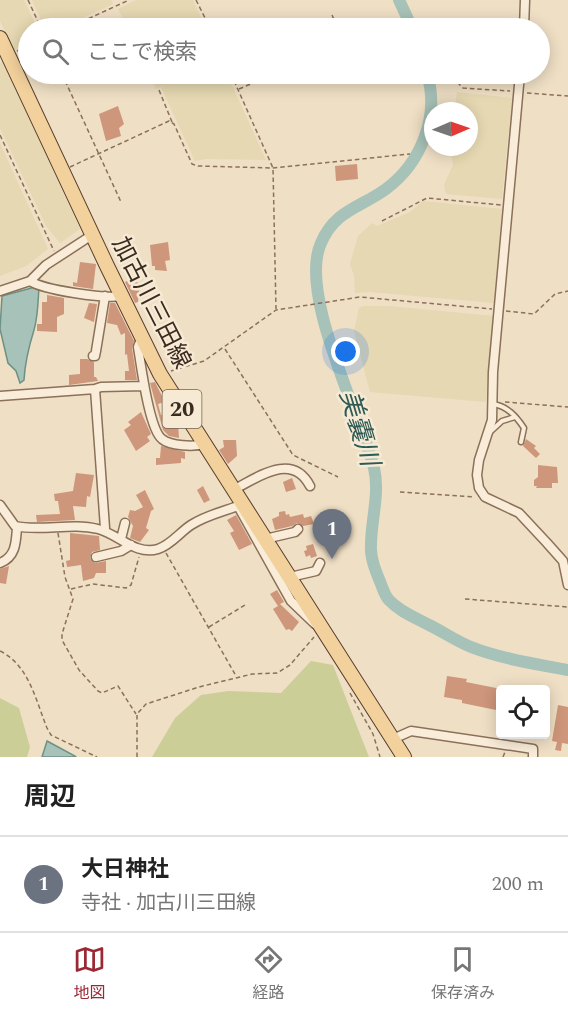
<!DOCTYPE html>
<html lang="ja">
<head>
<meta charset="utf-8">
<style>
  body { margin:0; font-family:Spectral,"Noto Sans JP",serif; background:#f2f2f2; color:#222 }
  .controls { position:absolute; right:18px; bottom:18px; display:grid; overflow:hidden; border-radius:6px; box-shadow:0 3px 15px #0003 }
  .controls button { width:54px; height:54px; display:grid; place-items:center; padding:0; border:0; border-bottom:2px solid #e0e0e0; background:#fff; color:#222; font:30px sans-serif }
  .compass { position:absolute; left:424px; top:102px; width:54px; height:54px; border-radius:50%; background:#fff; box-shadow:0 3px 15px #0003; rotate:88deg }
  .you { position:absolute; left:346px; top:352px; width:21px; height:21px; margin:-15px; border:4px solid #fff; border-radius:50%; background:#1a73e8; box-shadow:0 0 0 9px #1a73e833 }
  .badge { display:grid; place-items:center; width:39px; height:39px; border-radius:50%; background:#9b2934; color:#fff; font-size:20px; font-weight:700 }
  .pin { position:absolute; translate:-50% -50px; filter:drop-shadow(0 2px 3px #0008) }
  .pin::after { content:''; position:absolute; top:32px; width:21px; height:18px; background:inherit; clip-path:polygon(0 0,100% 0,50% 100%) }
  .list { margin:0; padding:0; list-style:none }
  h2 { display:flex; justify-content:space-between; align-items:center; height:78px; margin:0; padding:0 24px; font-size:26px }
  h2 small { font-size:20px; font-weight:400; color:#767676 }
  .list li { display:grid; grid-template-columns:39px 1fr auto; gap:18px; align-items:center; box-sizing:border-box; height:96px; padding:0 24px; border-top:2px solid #e0e0e0 }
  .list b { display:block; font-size:22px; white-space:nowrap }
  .list p { margin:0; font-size:20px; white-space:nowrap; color:#767676 }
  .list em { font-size:20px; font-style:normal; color:#767676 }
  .icon { flex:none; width:33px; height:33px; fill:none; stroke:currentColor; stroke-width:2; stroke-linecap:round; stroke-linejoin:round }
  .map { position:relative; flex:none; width:568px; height:757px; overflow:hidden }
  .search { position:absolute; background:#fff; box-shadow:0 3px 15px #0003; left:18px; right:18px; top:18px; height:66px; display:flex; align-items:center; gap:15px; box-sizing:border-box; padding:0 21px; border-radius:33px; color:#767676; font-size:22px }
  .sheet { height:174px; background:#fff }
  nav { display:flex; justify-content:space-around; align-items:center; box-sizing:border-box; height:84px; border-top:2px solid #e0e0e0; background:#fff; font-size:16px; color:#767676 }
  nav a { display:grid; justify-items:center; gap:3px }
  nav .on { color:#9b2934 }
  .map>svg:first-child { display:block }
  .farmland { fill:#e5d8b2 }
  .green { fill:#ccce98 }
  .water { fill:#a7c2b8; stroke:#6d9185; stroke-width:1.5 }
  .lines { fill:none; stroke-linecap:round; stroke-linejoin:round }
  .river { stroke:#a7c2b8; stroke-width:12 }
  .building { fill:#ce967a }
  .lane-casing { stroke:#8b705a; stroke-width:7 }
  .street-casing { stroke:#8b705a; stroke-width:11 }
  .primary-casing { stroke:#583f2f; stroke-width:16 }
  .path { stroke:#8b705a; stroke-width:1.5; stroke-dasharray:4.5 3; stroke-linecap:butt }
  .lane { stroke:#f9edd9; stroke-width:4 }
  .street { stroke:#f9edd9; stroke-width:8 }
  .primary { stroke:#f3d19c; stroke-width:14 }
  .labels { text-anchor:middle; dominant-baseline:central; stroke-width:5; stroke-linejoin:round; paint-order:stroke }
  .shield { fill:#f6ead5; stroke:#726456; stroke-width:1.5 }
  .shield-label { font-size:22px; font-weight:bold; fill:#3a2a1f }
  .street-label { font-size:24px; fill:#3a2a1f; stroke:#f6ead5 }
  .water-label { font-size:26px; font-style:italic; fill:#2e5a54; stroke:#f6ead5 }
</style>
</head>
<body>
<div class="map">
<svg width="568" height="757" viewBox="0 0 568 757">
  <rect width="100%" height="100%" fill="#efdfc5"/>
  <!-- farmland -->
  <path class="farmland" d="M0,0H24L37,28H28V43L14,50L0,21Z
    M32,0H111L113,4L61,28H45Z
    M136,0H193L206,28H128L118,9Z
    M3,62L80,229L60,243L46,226L0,128V63Z
    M149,74H227L266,160L206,159L195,161L161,87L156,89Z
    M457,92L512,98L502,199L446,194L444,185L453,165L450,147H469V111H454Z
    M0,143L48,249L26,266L0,276Z
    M423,201L502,209L494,303L370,292L355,293L354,276L350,264L358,236L372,223L377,226L410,212Z
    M363,306H389L494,316L486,402L370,392L354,331L359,308Z"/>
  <!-- green -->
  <path class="green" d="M311,661L333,665L369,757H152L175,718L201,695L228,691L281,693Z
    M0,698L19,708L30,747L27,757H0Z"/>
  <!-- water -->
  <path class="water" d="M35,287H39C38,301 38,317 34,330C29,346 25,362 24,380L20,383L16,371L8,363L0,329L2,296Z
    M47,741L75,756L76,757H42Z"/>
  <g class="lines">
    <!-- river -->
    <path class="river" d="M399,0L412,28
      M427,74C440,116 421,163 386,189C360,208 335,210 321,243C298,293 360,414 374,468C380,493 371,520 371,545C370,558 376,572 381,584C383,589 385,596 389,600C399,611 414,617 427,624C442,631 456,641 471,647C502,659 536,664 568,670"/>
  </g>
  <!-- building -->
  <path class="building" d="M118,106L124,124L119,128L121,136L106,141L99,114Z
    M357,164L358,179L336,181L335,166Z
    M168,242L170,260L165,261L167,271L155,270V266H152L150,245Z
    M80,262L96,264L93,289L73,286V282L77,283Z
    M133,278L136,279L138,284L140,283L138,302L135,303L125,282Z
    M47,295L64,298V314L57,317V332L37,331V324H42V302H47Z
    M89,303L97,304L94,322L84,318Z
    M110,303H115L134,341L132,348L137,380H125V371H129L127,354L125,355V333L121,335L117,325L107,323Z
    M80,359H87L94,362V377H96L98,381L69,385V375L80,374Z
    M155,382L165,402L158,404L161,415L174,413L180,422L178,423L179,438L169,436L163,430L150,383Z
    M141,412L151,434L147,437L150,441L136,451L124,430L131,425L128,422Z
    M526,439L536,446L534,448L540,454L536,458L523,446Z
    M223,440H236L237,456L228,464L219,450L224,447Z
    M161,446L185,452V459L181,458V463L156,465V458H160Z
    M538,465L557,467L558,483H552V488H536L537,486H534V480L538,477Z
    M76,473L94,475L90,497L87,496L86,507L73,506L75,520L37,522L36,515L60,514L58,501H55L54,494L73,491Z
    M292,478L296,489L286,492L283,482Z
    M203,486L210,500L204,503L197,490Z
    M145,490L154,509L151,511L146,528L149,530L140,542L130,538L133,526L128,517L130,510L135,511L143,507L136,495Z
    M285,511L286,515L289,514L290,517L303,514L304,518L311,516L314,524L303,526L297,523L292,526L275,530L272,519L279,516V512Z
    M236,515L252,544L239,550L230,533L234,531L227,520Z
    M70,533L99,536L100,550L92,552L90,558L95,563L106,561V573H96L94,578L83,581L81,565L67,567L66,561L70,560Z
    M313,544L317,556L311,558L310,555L306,557L304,551L307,550L306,546Z
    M9,566L6,584L0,583V569Z
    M277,590L284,602L280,604L299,622L292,631L289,629L286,630L273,609L278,606L270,594Z
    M447,676L467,679L466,682L501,689V711L462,703V700L444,697Z
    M558,705L568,707V744L562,743L561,751L555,750L557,742L552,741Z"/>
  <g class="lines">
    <!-- lane casing -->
    <g class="lane-casing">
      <path id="lane" d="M493,404C507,406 516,416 524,428L521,442
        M490,432L502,421L515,417"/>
    </g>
    <!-- street casing -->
    <g class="street-casing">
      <path id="street" d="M524,28L525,0
        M520,74L493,372L492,420L479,460L477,475L479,488L485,497L519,513L547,543L563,561L568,585
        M30,281C44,290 104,299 121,296
        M0,291L30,281L46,265L92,235
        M141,339L138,347C141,365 149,429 162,439C170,446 194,447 204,444
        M93,356H95L96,351L105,296
        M95,389L105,528L104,531
        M0,396L95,389L101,387L144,386
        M233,490C257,478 292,451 310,486
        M0,505L15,526C42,532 71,522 98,529C118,534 136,556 158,549C171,545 180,532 191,525C206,515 226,511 243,504
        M238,506L291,601L315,624
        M121,539L125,523
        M265,539L295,532L298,529
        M96,557L121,551L131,545
        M0,563C16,557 16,542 17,527
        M290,577L316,571L320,563
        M393,739L411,731L533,749V757"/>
    </g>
    <!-- primary casing -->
    <g class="primary-casing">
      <path id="primary" d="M0,38L107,266L160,374L404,757"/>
    </g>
    <!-- path -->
    <path class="path" d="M28,0L41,28
      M196,0L210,28
      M332,15L338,28
      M68,28L129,0
      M17,51L28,46
      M62,74L121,202
      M231,74L273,168L276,309
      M459,74V84L463,88L510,91
      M239,89L274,74
      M159,90L172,122
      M527,93L568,96
      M0,135L54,251
      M70,167L169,121L174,124L192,164L198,166L273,168L410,154
      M382,221L427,198L501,205
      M506,311L534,314L555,294L568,291
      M225,349L293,455L338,477
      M171,371L204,361L276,310L360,297L492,309
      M505,402L568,407
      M400,492L474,497
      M58,533L65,577L73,599L62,634V640L79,670L98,691L102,693L118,686L136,714
      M166,553L236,676
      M71,589L93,584L126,588L131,585L139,557
      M465,599L568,607
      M209,627L245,605
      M0,651C29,665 36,701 47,728L51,735L97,757
      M350,693L373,734L380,757
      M137,757V714L146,704L199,687L252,674L277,673L290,665L314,637
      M503,757L505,752"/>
    <!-- lane -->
    <use href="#lane" class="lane"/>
    <!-- street -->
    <use href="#street" class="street"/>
    <!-- primary -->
    <use href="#primary" class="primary"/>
  </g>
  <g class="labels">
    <!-- shield labels -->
    <rect class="shield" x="162.5" y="390" width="39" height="38" rx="4.5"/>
    <g class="shield-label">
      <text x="182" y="409">20</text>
    </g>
    <!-- street labels -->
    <g class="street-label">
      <text transform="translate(151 303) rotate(63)">加古川三田線</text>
    </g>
    <!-- water labels -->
    <g class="water-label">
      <text transform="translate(359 428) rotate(73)">美嚢川</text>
    </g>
  </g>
</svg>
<div class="controls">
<button><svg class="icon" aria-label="locate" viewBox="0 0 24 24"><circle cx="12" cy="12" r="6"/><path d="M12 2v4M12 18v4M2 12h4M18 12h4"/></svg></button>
</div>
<svg class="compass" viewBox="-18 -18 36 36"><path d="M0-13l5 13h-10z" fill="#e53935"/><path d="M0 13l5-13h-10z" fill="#767676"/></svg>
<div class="you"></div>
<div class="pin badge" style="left:332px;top:559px;background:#6b7280">1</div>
<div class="search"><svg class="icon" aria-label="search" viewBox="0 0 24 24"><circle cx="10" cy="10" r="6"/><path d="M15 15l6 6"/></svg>ここで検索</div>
</div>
<section class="sheet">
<h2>周辺<small></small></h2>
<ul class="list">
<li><span class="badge" style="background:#6b7280">1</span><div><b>大日神社</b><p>寺社 · 加古川三田線</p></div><em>200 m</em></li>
</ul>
</section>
<nav>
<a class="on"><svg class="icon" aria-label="map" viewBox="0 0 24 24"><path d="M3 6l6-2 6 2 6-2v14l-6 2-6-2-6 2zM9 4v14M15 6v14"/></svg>地図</a>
<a><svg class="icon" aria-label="directions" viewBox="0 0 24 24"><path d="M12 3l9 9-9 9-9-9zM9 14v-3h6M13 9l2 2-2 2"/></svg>経路</a>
<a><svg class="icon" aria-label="saved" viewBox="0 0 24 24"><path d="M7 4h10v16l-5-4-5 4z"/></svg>保存済み</a>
</nav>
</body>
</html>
